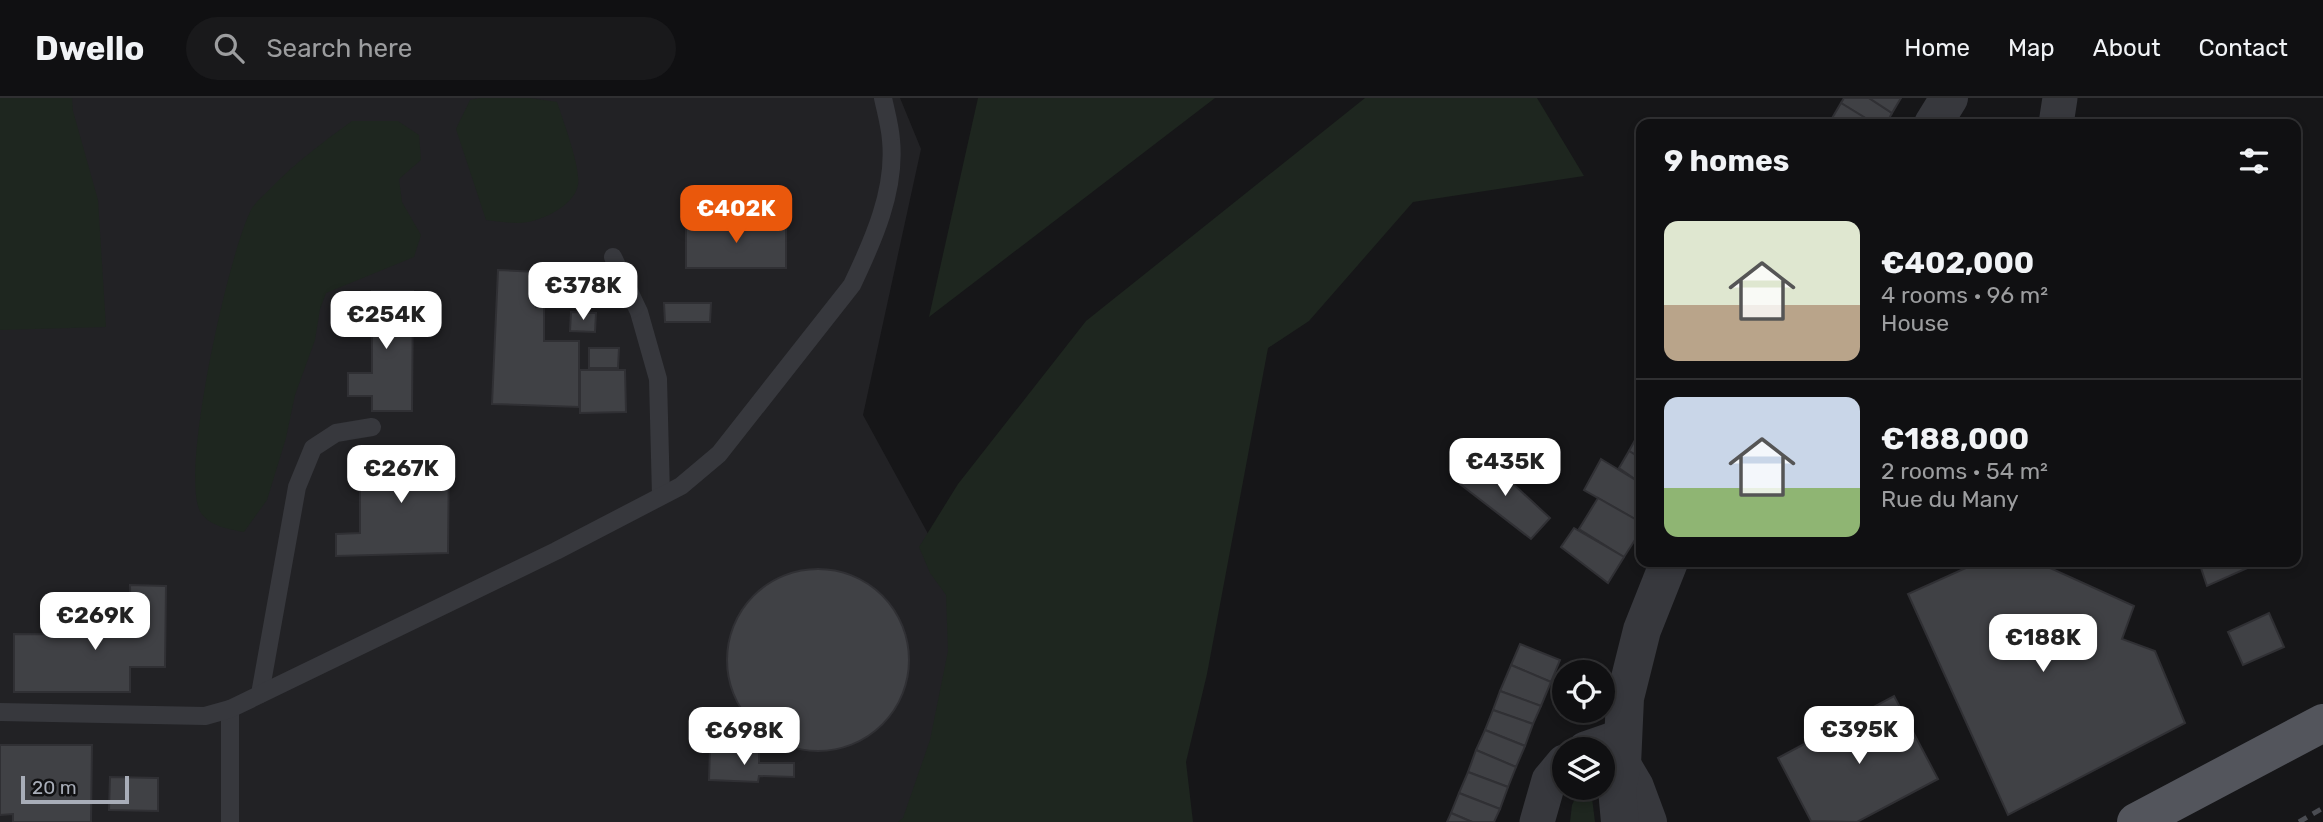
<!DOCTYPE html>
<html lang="en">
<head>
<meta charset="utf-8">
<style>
	body { margin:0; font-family:Rubik,sans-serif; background:#19191b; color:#f1f3f6; height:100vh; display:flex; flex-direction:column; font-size:26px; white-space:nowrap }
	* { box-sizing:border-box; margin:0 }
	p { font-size:23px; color:#9c9d9f }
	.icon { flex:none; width:38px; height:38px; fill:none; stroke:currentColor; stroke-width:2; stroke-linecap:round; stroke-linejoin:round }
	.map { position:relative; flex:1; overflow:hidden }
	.details { position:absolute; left:1636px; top:21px; width:665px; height:448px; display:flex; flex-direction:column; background:#101012; border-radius:14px; box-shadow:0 4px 10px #0003,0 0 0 2px #303032 }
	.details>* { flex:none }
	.buttons { position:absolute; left:1552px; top:562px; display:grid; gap:14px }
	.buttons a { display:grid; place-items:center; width:63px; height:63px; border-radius:50%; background:#101012; box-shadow:0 4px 10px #0003,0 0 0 2px #303032; font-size:35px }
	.scale { position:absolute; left:21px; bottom:18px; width:108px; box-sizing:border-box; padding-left:7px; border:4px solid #a8adb8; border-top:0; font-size:19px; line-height:24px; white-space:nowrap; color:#a8adb8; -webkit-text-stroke:5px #111113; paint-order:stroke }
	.price { position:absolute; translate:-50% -60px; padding:0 16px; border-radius:14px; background:#fff; color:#222; font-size:23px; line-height:46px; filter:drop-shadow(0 2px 4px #0008) }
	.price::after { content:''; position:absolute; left:50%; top:42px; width:21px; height:16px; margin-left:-10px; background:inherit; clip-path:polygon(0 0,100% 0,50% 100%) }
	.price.selected { background:#ea580c; color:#fff }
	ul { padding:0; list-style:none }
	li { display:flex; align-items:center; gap:21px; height:175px; padding:0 28px }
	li+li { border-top:2px solid #303032 }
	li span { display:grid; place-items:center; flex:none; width:196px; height:140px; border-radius:14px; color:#555 }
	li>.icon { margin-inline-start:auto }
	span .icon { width:84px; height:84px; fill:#fffc; stroke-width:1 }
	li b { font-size:30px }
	h2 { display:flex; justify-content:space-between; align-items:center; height:84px; padding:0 28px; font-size:30px }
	header { display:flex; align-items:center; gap:42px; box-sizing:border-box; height:98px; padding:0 35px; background:#101012; border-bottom:2px solid #303032 }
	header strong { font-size:33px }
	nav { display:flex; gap:38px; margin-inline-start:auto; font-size:24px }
	.search { width:490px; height:63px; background:#19191b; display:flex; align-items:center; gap:18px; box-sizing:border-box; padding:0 24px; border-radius:38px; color:#9c9d9f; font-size:26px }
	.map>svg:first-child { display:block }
	.built { fill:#222225 }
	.green { fill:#1e261f }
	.building { fill:#404145; stroke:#303034; stroke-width:2 }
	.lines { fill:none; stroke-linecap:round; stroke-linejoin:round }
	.service { stroke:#37383d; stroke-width:18 }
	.minor { stroke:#37383d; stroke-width:35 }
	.tertiary { stroke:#37383d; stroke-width:38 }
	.primary { stroke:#53555c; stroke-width:38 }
	.rail { stroke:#4a4c52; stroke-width:5; stroke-dasharray:9 7; stroke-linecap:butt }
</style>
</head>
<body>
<header>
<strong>Dwello</strong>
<div class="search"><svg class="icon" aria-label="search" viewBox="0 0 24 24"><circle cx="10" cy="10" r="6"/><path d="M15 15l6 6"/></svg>Search here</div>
<nav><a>Home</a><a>Map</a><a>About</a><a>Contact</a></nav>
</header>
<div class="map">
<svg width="2323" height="724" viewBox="0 0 2323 724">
	<rect width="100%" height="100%" fill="#161618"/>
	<polygon class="built" points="0,0 900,0 921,51 863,317 955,485 956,584 922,724 0,724"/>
	<g class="green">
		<polygon points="0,0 72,0 73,13 98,102 106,229 0,232"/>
		<path d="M480 0H530L557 4C563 22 581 70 578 87 574 109 538 125 518 125 507 125 496 123 486 122L456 31 470 2Z"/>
		<polygon points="978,0 1215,0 929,219"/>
		<polygon points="1365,0 1537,0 1584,78 1413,104 1309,223 1268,250 1207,576 1186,664 1193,724 898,724 903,720 930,642 948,553 946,497 930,475 919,449 958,386 1086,223"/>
		<path d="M352 23H398L419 37 421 62 399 81 402 104 421 137 414 159 326 195 320 211 315 242 295 297 286 340 267 402 244 434C229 431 211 429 201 415 178 380 230 149 252 110 257 103 264 97 270 91 295 65 323 44 352 23Z"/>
		<polygon points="1580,690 1591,692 1595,724 1570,724 1572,707"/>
	</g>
	<g class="building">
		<polygon points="1844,0 1869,0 1892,15 1886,26 1875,26 1841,5"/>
		<polygon points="1869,0 1901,0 1892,15"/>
		<polygon points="1841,5 1875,26 1836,26 1831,22"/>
		<polygon points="2121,20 2121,26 2075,26 2076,25"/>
		<polygon points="686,124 786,125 786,170 686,170"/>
		<polygon points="498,172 537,174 536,209 544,208 544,243 579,243 579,309 492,306"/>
		<polygon points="372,193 413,193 412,313 372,313 372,298 348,298 348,275 372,275 372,236 347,235 348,212 372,213"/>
		<polygon points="664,205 711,205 710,224 665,224"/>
		<polygon points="571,214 596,215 595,234 570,233"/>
		<polygon points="589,250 619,250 618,270 589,270"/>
		<polygon points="580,272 625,272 626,314 580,315"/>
		<polygon points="1639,335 1642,337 1642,361 1629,353"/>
		<polygon points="1629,353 1642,361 1642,386 1619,370"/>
		<polygon points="360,354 449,354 448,455 336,458 336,436 360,435"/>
		<polygon points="1483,358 1550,420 1531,441 1460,386"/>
		<polygon points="1601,361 1642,386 1642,425 1584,392"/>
		<polygon points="1598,400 1642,425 1642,431 1624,459 1579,431"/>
		<polygon points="1574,430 1624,459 1608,485 1561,449"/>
		<polygon points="1979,464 2037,464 2134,508 2122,541 2155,553 2185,625 2008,717 1908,496"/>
		<polygon points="2104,464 2122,464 2107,470"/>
		<polygon points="2199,464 2250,464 2252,468 2207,488"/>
		<circle cx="818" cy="562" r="91"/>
		<polygon points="130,487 166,488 165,569 130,569 130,594 14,594 14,536 131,537"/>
		<polygon points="2269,515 2284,549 2243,567 2228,534"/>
		<polygon points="1520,546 1560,562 1551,584 1511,567"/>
		<polygon points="1511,567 1551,584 1541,608 1500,593"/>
		<polygon points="1500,593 1541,608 1533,626 1493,612"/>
		<polygon points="1894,598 1938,681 1857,724 1811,723 1778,660"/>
		<polygon points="1493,612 1533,626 1525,648 1485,632"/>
		<polygon points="1485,632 1525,648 1516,669 1476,652"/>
		<polygon points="0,647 92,647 91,724 13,724 13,716 0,717"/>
		<polygon points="710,651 759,653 759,665 794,665 794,679 759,678 758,684 709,682"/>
		<polygon points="1476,652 1516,669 1508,689 1468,674"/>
		<polygon points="1468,674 1508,689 1500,711 1459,695"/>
		<polygon points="110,679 158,680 158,713 109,712"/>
		<polygon points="1459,695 1500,711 1494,724 1472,724 1451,715"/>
		<polygon points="1451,715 1472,724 1447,724"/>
	</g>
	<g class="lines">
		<g class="service">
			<polyline points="613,159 639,214 658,281 661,398"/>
			<polyline points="260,596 297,389 313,350 336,335 372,329"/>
			<polyline points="230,611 230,724"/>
			<path d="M0 614 205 618 230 611 556 453 681 388 719 356 852 187C873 143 896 92 891 42 890 28 886 14 883 0"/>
		</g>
		<g class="minor">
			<polyline points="2056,26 2060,0"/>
			<polyline points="1585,651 1611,642 1622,642"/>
			<polyline points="1537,724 1549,682 1564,664"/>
		</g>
		<g class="tertiary">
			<polyline points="1933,26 1949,0"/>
			<polyline points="1625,672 1635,689 1648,724"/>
			<polyline points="1620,724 1617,691 1622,667 1625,600 1642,532 1669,464"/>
		</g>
		<polyline class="primary" points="2136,724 2323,625"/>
		<polyline class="rail" points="2299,724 2323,710"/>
	</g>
</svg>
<div class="buttons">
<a><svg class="icon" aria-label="locate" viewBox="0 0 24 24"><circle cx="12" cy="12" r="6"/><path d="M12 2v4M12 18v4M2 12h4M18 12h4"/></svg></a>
<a><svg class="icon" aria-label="layers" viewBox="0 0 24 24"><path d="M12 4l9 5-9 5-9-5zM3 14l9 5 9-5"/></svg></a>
</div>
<div class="scale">20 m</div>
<b class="price selected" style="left:736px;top:147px">€402K</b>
<b class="price" style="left:583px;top:224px">€378K</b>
<b class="price" style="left:386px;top:253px">€254K</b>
<b class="price" style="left:1505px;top:400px">€435K</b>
<b class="price" style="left:401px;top:407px">€267K</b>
<b class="price" style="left:95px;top:554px">€269K</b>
<b class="price" style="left:2043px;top:576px">€188K</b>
<b class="price" style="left:1859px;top:668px">€395K</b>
<b class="price" style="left:744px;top:669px">€698K</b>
<section class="details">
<h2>9 homes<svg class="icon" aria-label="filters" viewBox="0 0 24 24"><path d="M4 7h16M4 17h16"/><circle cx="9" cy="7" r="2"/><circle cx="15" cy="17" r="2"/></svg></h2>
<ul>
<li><span style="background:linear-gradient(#dfe7d0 60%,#b9a48a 0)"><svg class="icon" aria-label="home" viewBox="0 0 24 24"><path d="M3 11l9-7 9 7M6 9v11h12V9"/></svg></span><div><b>€402,000</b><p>4 rooms · 96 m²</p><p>House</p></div></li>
<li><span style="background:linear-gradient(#c9d6e8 65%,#8fb573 0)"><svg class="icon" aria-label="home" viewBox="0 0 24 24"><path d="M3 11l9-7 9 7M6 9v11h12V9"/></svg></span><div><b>€188,000</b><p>2 rooms · 54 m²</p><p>Rue du Many</p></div></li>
</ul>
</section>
</div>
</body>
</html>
